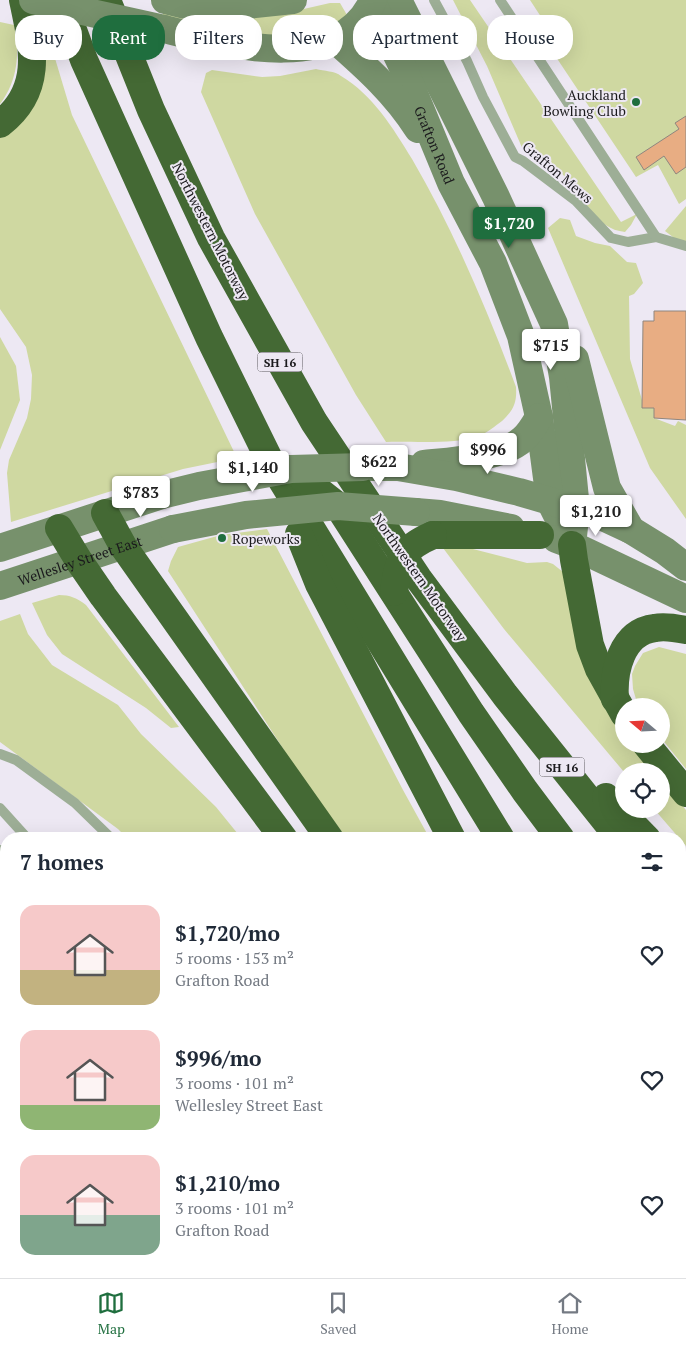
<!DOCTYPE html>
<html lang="en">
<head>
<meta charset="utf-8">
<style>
	body { margin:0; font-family:"PT Serif",serif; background:#f2f2f3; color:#1f2937; height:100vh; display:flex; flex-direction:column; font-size:19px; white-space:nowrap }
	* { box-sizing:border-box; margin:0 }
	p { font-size:16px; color:#747a83 }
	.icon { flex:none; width:28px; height:28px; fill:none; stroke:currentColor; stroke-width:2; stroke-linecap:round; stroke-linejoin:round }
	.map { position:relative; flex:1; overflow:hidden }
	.side { position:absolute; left:0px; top:832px; width:686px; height:446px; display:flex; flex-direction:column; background:#fff; border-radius:20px 20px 0 0; box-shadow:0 5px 20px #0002 }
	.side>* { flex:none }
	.hud { position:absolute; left:15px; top:15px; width:656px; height:45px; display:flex; gap:10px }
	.needle { width:32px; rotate:289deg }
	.controls { position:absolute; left:615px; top:698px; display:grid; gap:10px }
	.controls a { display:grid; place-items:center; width:55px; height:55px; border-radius:50%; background:#fff; box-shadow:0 5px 20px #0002; font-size:25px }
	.price { position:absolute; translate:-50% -42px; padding:0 11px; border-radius:5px; background:#fff; color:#222; font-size:16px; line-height:32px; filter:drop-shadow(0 1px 2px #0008) }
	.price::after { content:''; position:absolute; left:50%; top:30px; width:15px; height:11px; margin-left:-8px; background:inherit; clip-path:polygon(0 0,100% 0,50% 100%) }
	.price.current { background:#1f6e3e; color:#fff }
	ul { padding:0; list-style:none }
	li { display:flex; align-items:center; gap:15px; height:125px; padding:0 20px }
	li span { display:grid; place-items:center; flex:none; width:140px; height:100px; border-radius:15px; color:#555 }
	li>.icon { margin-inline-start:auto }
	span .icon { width:60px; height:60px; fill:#fffc; stroke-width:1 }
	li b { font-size:21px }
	h2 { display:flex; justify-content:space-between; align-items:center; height:60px; padding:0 20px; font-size:21px }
	.tag { padding:0 18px; border-radius:20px; background:#fff; box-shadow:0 5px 20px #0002; font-size:18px; line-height:45px }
	.tag.current { background:#1f6e3e; color:#fff }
	.menu { display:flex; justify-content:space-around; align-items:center; height:70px; border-top:1px solid #e0e1e3; background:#fff; font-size:14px; color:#747a83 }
	.menu a { display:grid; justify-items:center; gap:2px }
	.menu .current { color:#1f6e3e }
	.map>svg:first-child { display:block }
	.green { fill:#cfd8a1 }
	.building { fill:#e8ad83; stroke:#8f867f }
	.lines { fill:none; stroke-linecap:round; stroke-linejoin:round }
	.service { stroke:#9dae96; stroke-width:10 }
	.minor { stroke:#9dae96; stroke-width:21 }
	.secondary { stroke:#77916c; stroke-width:28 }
	.motorway { stroke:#446934; stroke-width:28 }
	.secondary-bridge { stroke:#77916c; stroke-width:28 }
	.motorway-bridge { stroke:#446934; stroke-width:28 }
	.poi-dot { fill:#1f6e3e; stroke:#ede8f3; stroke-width:2 }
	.labels { text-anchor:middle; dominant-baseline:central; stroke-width:4; stroke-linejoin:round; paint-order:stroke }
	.shield { fill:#ede8f3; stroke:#5a585d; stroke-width:1 }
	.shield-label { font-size:12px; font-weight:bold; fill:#1b1a1d }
	.poi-label { font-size:14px; fill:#1b1a1d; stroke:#ede8f3; text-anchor:end }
	.street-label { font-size:14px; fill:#1b1a1d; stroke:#ede8f3 }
</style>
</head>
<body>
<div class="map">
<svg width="686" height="1278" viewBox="0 0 686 1278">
	<rect width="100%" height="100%" fill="#ede8f3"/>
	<g class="green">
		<path d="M453 0H470L621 222 637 214 631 225 625 232C595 229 584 198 566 178 554 164 540 156 523 150L487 66Z"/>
		<polygon points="530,0 686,0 686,199 679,204 658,165 636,177 544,39 545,23"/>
		<path d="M330 3H340L347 15C341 23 335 25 325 28 272 47 216 28 163 16V12L282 14Z"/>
		<path d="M0 22 14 25C20 53 18 80 0 104Z"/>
		<polygon points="51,45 72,115 237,458 183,469 11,522 7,473 9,460 27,418 31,399 32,375 26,347 0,309 0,138 6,135 44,46"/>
		<path d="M316 69C324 71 335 71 341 76 373 95 393 128 412 159 454 231 487 309 516 387 517 402 514 410 502 421 495 426 487 433 479 436 454 445 413 441 386 442L356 395 255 214 201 92 206 73 212 70 262 77 280 76Z"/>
		<polygon points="686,206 686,247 665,231"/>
		<polygon points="560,218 570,220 576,236 595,243 610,246 627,262 636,263 643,283 634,294 629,296 630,359 642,400 642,408 654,408 654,418 675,426 678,421 686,425 686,519 650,468 548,228"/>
		<polygon points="0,337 16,366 20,400 0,450"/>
		<polygon points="267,529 403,790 430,839 347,839 285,755 284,750 168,571 171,561 178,547 221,535"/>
		<polygon points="443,548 469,548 527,563 547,562 553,564 563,572 610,712 624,731 624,744 633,744 655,771 624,772 504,629"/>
		<path d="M59 595C70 595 77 598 86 605L179 727 171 728 146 708 62 654 47 635 32 603Z"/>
		<polygon points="20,614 28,634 52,665 118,705 141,734 216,807 242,839 128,839 118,829 0,742 0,621"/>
		<polygon points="659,647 686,654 686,769 661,738 661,706 638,706 633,689 632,674 635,666 643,653"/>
		<polygon points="661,779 686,810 686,846 654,809 661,809"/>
		<polygon points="680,1011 686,1018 686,1076 680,1068"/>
		<polygon points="6,1127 4,1185 0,1196 0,1131"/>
		<polygon points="680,1156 686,1164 686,1231 680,1225"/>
		<polygon points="529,1273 583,1273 587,1278 532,1278"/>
	</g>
	<g class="building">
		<polygon points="686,116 686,167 676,174 664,156 644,170 636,157 679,129 675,123"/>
		<polygon points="654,311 686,311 686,420 654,418 654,408 642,408 643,321 654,321"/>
		<polygon points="6,898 6,919 0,923 0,902"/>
		<polygon points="6,952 6,973 0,977 0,956"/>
		<polygon points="6,1037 6,1081 4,1082 3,1079 0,1081 0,1041"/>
		<polygon points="0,1092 6,1103 6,1123 0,1127"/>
		<polygon points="74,1272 160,1272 162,1278 77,1278"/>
		<polygon points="314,1272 317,1278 271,1278 268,1273"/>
		<polygon points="375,1272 493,1272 496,1278 378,1278"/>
	</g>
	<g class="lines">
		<g class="service">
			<polyline points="434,0 467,61 483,97 515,157 523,161 576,201 611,238 628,242 656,237 686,246"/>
			<polyline points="500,0 656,237"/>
			<polyline points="0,754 16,760 75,803 112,839"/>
			<polyline points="0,808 28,839"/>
			<polyline points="0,850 6,865"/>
			<polyline points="508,1272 512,1278"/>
		</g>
		<polyline class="minor" points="341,1272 344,1278"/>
		<g class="secondary">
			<polyline points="165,0 189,6 229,7 293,0"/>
			<polyline points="398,0 496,197 554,324 563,377 576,509 572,545"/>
			<path id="s1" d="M372 2 406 74 451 183 493 263 521 336 539 417 550 501 572 545"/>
			<path d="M164 29C225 44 340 76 373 0"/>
			<path d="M334 39C366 67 395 93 418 129"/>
			<polyline points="575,359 607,488 631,530"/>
			<path d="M424 464C452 461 502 458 523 439 530 433 535 424 539 417"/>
			<polyline points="363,467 398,467 456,477 519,492 601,516 631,530 665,551 686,567"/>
			<polyline points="416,512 440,514 511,528"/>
			<polyline points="556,539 572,545 686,599"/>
			<polyline points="0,548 162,495"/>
			<path id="s2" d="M0 586 173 529"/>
		</g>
		<g class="motorway">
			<polyline points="62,0 84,60 209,337 270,461 501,839"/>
			<polyline points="107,0 151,110 211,238 314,422 418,578 505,695 620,839"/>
			<path d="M0 124C44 90 33 47 23 0"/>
			<polyline points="291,469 338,506 471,713 525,791 561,839"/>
			<polyline points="105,513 123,546 330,839"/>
			<polyline points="59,528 79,561 103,596 284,839"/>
			<polyline points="299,534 319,584 452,839"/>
			<polyline points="433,535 540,535"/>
			<polyline points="572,545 574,560 590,645 599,669 624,714"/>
			<path d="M615 699C613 672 621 632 655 628 664 626 676 628 686 630"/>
			<polyline points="646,744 686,793"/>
			<polyline points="606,797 647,839"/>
			<polyline points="680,873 686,879"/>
			<polyline points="680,915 686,922"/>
			<polyline points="680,985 686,993"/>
			<polyline points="680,1113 686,1121"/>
			<polyline points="680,1249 686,1255"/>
			<polyline points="620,1272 624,1278"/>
		</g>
		<g class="secondary-bridge">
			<polyline points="33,0 164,29"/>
			<polyline points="162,495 199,486 291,469 363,467"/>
			<polyline points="173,529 246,515 338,506 416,512"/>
		</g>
		<path class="motorway-bridge" d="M394 592C398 560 402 548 433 535"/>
	</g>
	<g class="poi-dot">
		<circle cx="636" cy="102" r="5"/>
		<circle cx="222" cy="538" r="5"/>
	</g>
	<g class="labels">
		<g class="shield">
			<rect x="257.5" y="352.5" width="45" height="19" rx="4"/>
			<rect x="539.5" y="757.5" width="45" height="19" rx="4"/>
		</g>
		<g class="shield-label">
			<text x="280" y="362">SH 16</text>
			<text x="562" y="767">SH 16</text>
		</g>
		<g class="poi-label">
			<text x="626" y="94">Auckland<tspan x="626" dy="16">Bowling Club</tspan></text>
			<text x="232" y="538" text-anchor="start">Ropeworks</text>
		</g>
		<g class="street-label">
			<text stroke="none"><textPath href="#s1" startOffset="156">Grafton Road</textPath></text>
			<text transform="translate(558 172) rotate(40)">Grafton Mews</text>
			<text transform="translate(211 231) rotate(63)">Northwestern Motorway</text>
			<text stroke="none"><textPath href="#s2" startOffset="84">Wellesley Street East</textPath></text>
			<text transform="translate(420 577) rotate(55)">Northwestern Motorway</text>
		</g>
	</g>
</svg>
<div class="controls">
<a><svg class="needle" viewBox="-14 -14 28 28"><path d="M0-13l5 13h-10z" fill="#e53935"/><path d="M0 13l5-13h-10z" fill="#747a83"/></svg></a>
<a><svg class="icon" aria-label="locate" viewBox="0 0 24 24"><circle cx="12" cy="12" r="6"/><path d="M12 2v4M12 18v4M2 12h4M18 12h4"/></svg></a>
</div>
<b class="price current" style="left:509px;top:249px">$1,720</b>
<b class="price" style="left:551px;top:371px">$715</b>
<b class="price" style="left:488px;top:475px">$996</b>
<b class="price" style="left:379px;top:487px">$622</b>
<b class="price" style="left:253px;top:493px">$1,140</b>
<b class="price" style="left:141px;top:518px">$783</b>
<b class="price" style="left:596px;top:537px">$1,210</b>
<div class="hud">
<a class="tag">Buy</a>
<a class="tag current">Rent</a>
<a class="tag">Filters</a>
<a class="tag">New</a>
<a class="tag">Apartment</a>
<a class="tag">House</a>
</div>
<section class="side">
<h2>7 homes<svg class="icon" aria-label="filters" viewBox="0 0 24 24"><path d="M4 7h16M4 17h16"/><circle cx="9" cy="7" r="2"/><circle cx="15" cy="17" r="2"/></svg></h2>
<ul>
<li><span style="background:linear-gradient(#f6c9c9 65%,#c2b280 0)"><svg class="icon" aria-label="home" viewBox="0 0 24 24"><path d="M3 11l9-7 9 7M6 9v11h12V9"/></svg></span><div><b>$1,720/mo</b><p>5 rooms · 153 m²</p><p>Grafton Road</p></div><svg class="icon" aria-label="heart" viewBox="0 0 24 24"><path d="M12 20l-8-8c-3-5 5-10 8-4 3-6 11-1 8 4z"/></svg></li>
<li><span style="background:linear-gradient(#f6c9c9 75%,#8fb573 0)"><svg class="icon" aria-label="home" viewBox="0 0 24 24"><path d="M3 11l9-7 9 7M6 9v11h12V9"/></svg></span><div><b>$996/mo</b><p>3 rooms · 101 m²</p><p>Wellesley Street East</p></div><svg class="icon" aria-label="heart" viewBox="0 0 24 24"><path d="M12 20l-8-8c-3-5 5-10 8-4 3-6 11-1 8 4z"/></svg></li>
<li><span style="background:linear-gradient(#f6c9c9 60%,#7fa58c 0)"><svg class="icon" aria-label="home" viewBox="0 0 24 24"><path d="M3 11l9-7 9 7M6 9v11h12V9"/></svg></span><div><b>$1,210/mo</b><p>3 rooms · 101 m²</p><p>Grafton Road</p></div><svg class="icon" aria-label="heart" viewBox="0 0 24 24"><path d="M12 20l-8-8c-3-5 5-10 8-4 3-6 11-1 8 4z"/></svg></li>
</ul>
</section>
</div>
<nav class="menu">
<a class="current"><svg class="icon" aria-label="map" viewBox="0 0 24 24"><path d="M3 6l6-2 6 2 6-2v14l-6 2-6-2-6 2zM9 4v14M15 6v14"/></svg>Map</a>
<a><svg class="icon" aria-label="saved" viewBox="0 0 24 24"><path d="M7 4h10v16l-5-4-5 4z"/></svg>Saved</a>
<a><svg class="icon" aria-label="home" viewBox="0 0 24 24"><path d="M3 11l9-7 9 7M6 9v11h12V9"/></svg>Home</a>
</nav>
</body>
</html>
